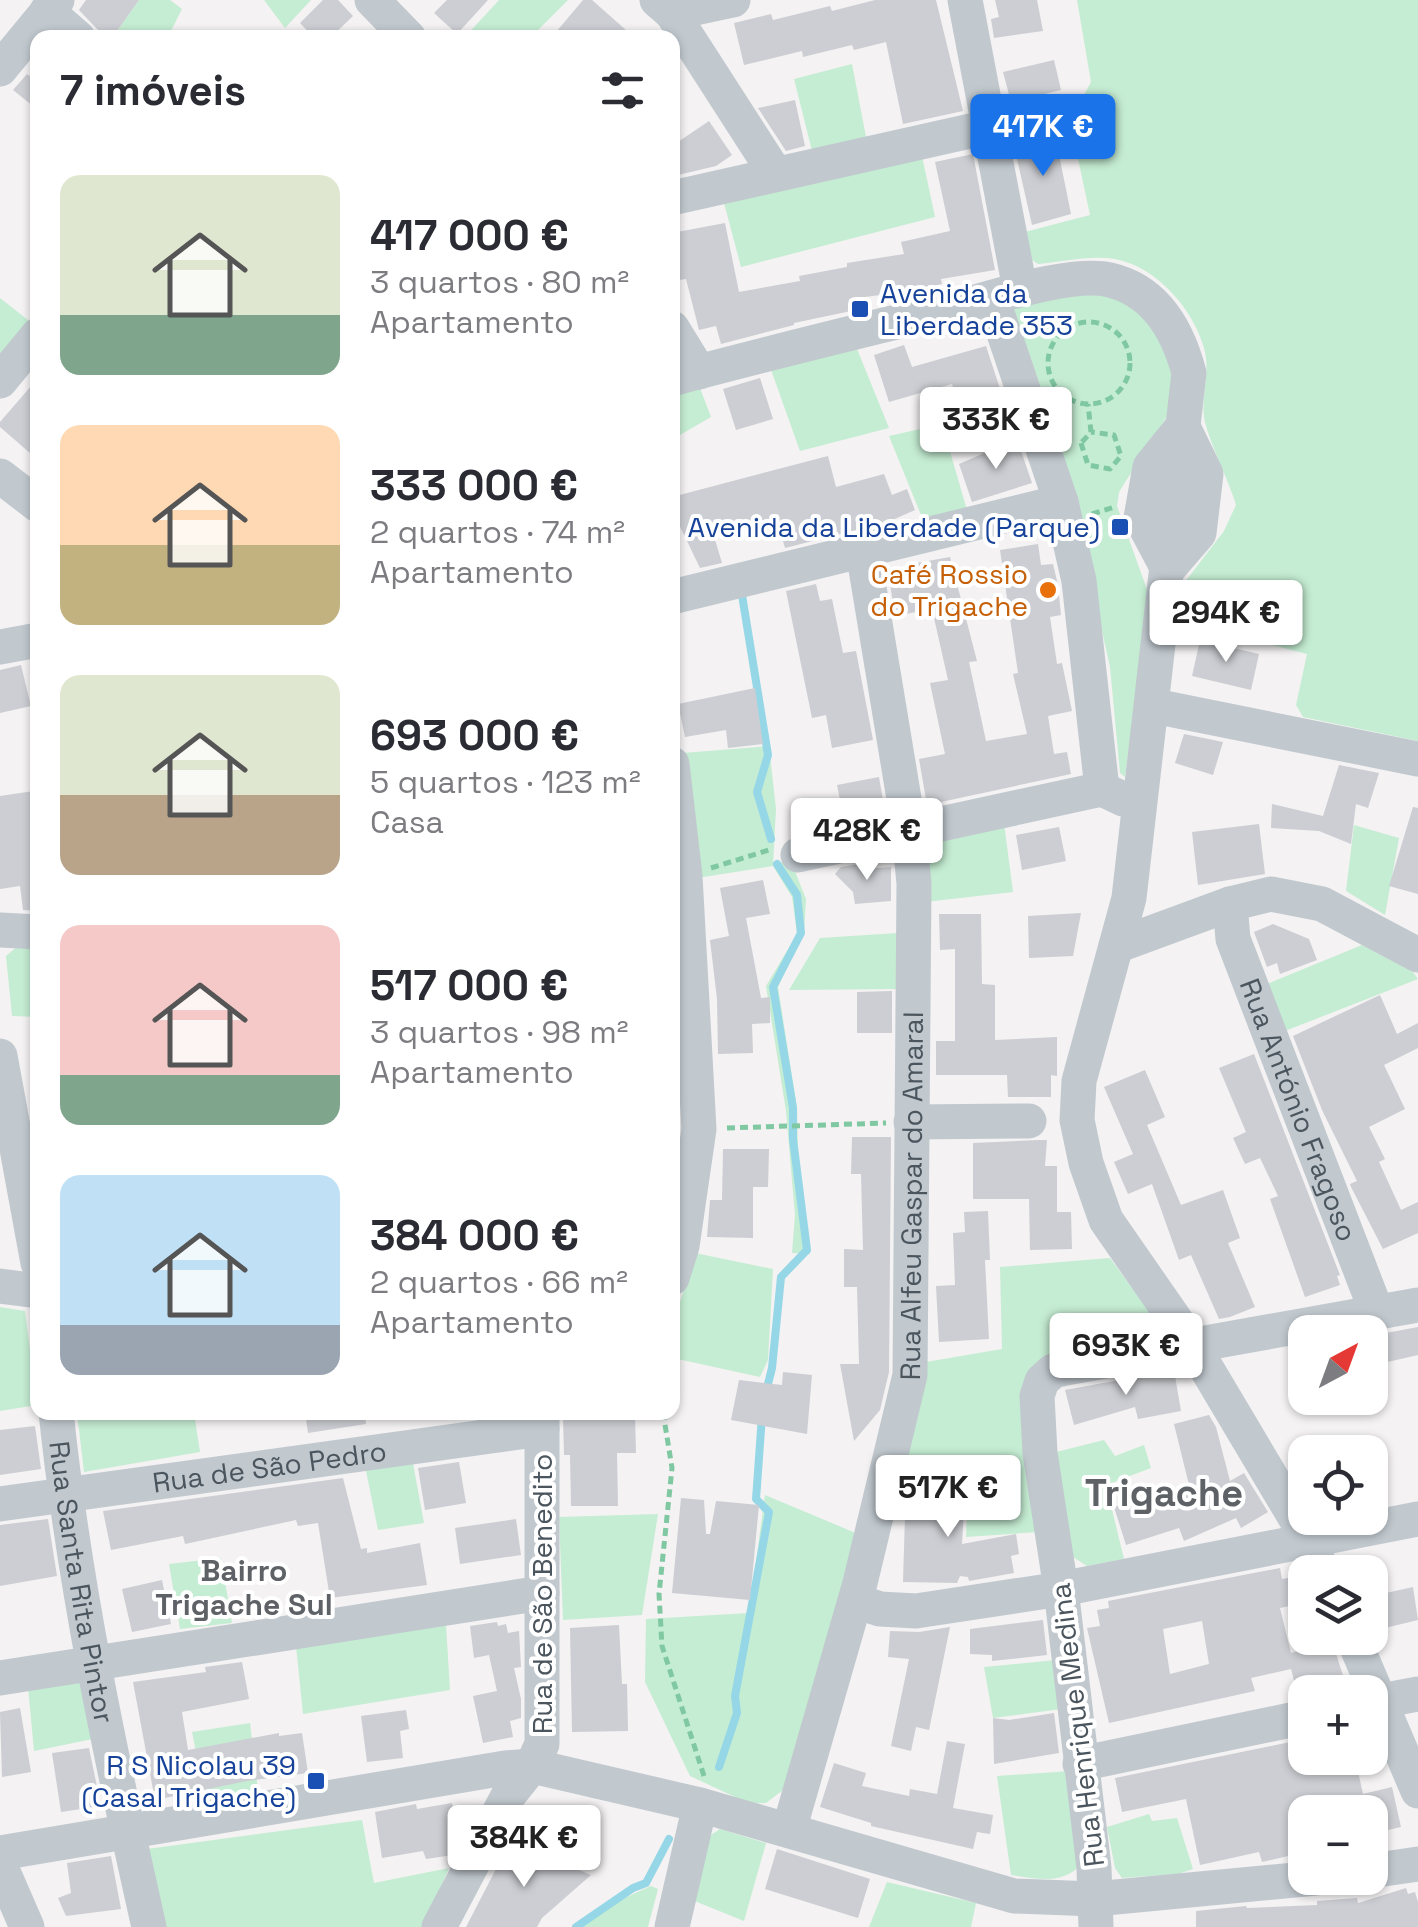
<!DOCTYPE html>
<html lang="pt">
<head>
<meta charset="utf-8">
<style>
	body { margin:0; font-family:"Space Grotesk",sans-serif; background:#f2f2f3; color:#2b2b33; height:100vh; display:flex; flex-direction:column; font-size:38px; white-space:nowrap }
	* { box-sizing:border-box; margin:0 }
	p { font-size:32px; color:#7c7c81 }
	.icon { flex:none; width:55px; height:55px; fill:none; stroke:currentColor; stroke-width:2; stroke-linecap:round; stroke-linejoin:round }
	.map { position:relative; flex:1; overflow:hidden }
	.side { position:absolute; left:30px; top:30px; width:650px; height:1390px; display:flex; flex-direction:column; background:#fff; border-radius:20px; box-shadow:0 2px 8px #0004 }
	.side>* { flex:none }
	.needle { width:65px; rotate:41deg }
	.controls { position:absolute; left:1288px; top:1315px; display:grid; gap:20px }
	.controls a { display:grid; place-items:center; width:100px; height:100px; border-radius:20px; background:#fff; box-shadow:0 2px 8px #0004; font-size:50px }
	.price { position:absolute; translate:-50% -85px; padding:0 22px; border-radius:10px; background:#fff; color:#222; font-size:32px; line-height:65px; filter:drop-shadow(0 2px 5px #0008) }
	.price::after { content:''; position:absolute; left:50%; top:60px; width:30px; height:22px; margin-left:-15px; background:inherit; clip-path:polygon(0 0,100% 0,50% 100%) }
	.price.selected { background:#1a73e8; color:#fff }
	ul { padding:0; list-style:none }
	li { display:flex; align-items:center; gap:30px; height:250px; padding:0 30px }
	li span { display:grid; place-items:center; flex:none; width:280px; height:200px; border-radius:20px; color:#555 }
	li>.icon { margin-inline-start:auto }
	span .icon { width:120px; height:120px; fill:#fffc; stroke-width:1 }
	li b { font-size:42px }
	h2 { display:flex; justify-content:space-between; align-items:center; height:120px; padding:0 30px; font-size:42px }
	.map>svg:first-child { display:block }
	.green { fill:#c5edd3 }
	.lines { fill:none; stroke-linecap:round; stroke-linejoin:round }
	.stream { stroke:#95d7e6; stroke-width:8 }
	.building { fill:#ccced3; fill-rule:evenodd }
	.path { stroke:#7fc8a2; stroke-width:5; stroke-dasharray:8 5; stroke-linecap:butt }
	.minor { stroke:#c1c9cf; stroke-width:35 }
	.transit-dot { fill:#1a4fb4; stroke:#fff; stroke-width:4 }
	.food-dot { fill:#e8710a; stroke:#fff; stroke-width:4 }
	.labels { text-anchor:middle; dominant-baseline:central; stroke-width:8; stroke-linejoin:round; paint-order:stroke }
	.transit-label { font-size:28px; fill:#164399; stroke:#fff; text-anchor:end }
	.food-label { font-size:28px; fill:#c56008; stroke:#fff; text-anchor:end }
	.street-label { font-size:28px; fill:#4b555e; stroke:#fff }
	.neighbourhood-label { font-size:30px; font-weight:bold; fill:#5e6266; stroke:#fff }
	.district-label { font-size:38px; font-weight:bold; fill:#5e6266; stroke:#fff }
</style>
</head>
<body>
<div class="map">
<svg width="1418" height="1927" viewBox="0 0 1418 1927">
	<rect width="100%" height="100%" fill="#f4f2f2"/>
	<g class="green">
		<polygon points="139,0 170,0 182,9 168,37 112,38"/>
		<polygon points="264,0 311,0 285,28"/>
		<polygon points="499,0 568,0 535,33 538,37 465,37"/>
		<path d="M1077 0H1418V741L1303 717 1296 705 1307 654 1178 621 1181 587 1224 531 1236 505C1229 480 1207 438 1204 417 1201 394 1211 372 1204 348 1193 309 1157 267 1115 259 1090 255 1063 262 1038 264L1026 256 1021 233 1090 215 1070 121 1091 82Z"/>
		<polygon points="852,64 866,137 812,151 794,79"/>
		<polygon points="922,156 935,217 741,267 724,203"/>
		<polygon points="1089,291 1133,304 1173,358 1171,410 1119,492 1117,506 1149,595 1125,777 1120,773 1110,667 1081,536 1008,309"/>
		<polygon points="0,298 33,324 0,361"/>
		<polygon points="855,344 889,428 800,451 770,367"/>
		<polygon points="700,388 711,417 673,439 673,396"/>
		<polygon points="942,424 967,510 923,520 889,436"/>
		<polygon points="769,746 776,809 773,865 790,859 806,899 804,933 778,987 797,1108 798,1154 810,1254 792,1253 795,1215 786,1111 766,986 797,934 792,897 773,866 697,878 683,753"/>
		<polygon points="1004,823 1013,892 925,902 923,837"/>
		<polygon points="1354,825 1399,838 1385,915 1346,891"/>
		<polygon points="898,933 899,989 789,990 820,938"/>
		<polygon points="19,945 37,947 37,1017 12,1016 6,956"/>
		<polygon points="1362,945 1413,972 1418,979 1285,1031 1267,984"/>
		<polygon points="695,1253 773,1269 768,1360 760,1377 673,1358 673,1325"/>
		<polygon points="1110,1258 1151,1314 1146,1329 1136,1336 1046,1356 1038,1532 966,1537 968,1489 899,1472 926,1362 1002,1349 1000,1267"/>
		<polygon points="0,1307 25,1311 37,1405 0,1411"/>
		<polygon points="77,1413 194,1413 200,1452 84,1472"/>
		<polygon points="1104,1440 1115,1456 1144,1445 1151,1468 1106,1485 1124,1559 1087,1566 1070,1555 1056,1452"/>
		<polygon points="412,1458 424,1523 378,1530 365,1466"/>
		<polygon points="765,1495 858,1534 787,1787 766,1803 748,1803 690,1776 645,1682 646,1619 749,1613"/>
		<polygon points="658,1514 642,1615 563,1620 559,1517"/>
		<polygon points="221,1558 232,1623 180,1629 169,1564"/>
		<polygon points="446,1625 450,1690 303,1714 296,1646"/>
		<polygon points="1056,1660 1061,1709 993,1718 984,1667"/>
		<polygon points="86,1677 93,1739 34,1751 28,1687"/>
		<polygon points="250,1723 258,1791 206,1802 192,1732"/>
		<path d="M1071 1771 1081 1865C1061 1885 1037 1879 1011 1875L997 1776Z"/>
		<polygon points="1149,1814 1152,1821 1177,1818 1193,1869 1178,1874 1122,1878 1115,1868 1107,1827"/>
		<polygon points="362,1820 374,1883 449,1868 423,1927 157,1927 140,1850"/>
		<polygon points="720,1829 766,1843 744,1921 692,1900 708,1837"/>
		<polygon points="887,1882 976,1903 971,1927 869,1927"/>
		<polygon points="651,1886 658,1889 648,1927 580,1927 620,1900"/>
	</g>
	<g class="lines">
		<g class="stream">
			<polyline points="742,595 768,755 757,792 771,839"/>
			<polyline points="766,1392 772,1368 781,1277 807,1250 793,1139 793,1108 773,987 801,933 797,895 777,864"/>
			<polyline points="719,1767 737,1713 735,1696 769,1512 756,1499 762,1416"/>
			<polyline points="576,1927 633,1888 646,1883 669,1839"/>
		</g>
	</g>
	<g class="building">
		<polygon points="86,0 139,0 112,38 97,29 79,10"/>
		<polygon points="323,0 338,0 353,16 330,38 314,38 300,23"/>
		<polygon points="447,0 488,0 457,34 434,13"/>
		<polygon points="583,0 592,0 635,38 551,38"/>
		<polygon points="875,0 936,0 963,111 903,124 886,42 854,50 852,45 803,57 802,51 744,65 734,23 771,14 773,20 830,6 832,11"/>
		<polygon points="995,0 1037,0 1043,31 994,38 991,19 999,17"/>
		<polygon points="1054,60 1061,90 1011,102 1003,72"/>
		<polygon points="27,74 38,82 38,110 13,90"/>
		<polygon points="795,100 805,146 786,151 758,108"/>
		<polygon points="709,121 732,155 716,166 674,176 672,146"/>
		<polygon points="1055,135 1071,214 1032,225 1017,159 1020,158 1017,142"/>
		<polygon points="973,154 995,270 941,279 942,284 912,291 849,299 851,311 794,323 794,325 721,344 716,326 699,330 686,279 672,281 672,233 725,223 739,292 800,281 799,276 847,267 847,263 904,254 901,242 950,231 935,162"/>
		<polygon points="904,345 912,367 986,346 1002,395 978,403 976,397 957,402 952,384 889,402 874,355"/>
		<polygon points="38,378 38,460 0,427 0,422"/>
		<polygon points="760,378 773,419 736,430 723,389"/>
		<polygon points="1017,439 1032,483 972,502 959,464"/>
		<polygon points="828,456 836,487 884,474 892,495 907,489 915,510 888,522 785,548 776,517 713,533 722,563 700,568 672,510 672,497"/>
		<polygon points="1038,544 1041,565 1053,564 1058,585 1061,615 1050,617 1057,664 1062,663 1072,711 1048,716 1054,754 1067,752 1071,774 927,805 919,759 945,754 930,683 948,680 932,609 895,616 890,584 906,565 950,557 977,661 969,662 986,741 1027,734 1013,674 1018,673 1000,550"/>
		<polygon points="816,584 820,601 832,599 843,653 856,651 873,740 832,748 826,715 812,718 786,591"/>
		<polygon points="1200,640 1259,654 1251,690 1192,676"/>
		<polygon points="21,665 31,706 0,713 0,670"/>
		<polygon points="755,688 763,744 728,748 726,730 685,737 678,704"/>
		<polygon points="1184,734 1223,742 1213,775 1175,763"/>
		<polygon points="1339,765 1379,773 1368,808 1356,804 1351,844 1319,831 1271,828 1272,804 1323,816"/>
		<polygon points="879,777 885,812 844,819 837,785"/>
		<polygon points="34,791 38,816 38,833 32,833 38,868 38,911 23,910 20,886 0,889 0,796"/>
		<polygon points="1413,807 1418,808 1418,894 1389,886"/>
		<polygon points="1259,824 1265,874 1198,885 1192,832"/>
		<polygon points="1059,827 1066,861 1022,870 1016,835"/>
		<polygon points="859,864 864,869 891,867 891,901 855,904 853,892 835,874 841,867"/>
		<polygon points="763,880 770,914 746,918 761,998 770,997 770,1023 752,1024 753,1053 718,1054 717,999 710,940 729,936 720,888"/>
		<polygon points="1081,913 1073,956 1029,958 1028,916"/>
		<polygon points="939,914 981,914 982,984 995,985 995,1040 1057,1037 1057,1076 1051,1075 1051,1097 1008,1097 1007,1075 936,1075 936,1041 955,1041 955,949 940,950"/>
		<polygon points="1273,924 1309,939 1317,960 1280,974 1277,963 1267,967 1254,932"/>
		<polygon points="892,991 892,1033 857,1033 857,992"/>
		<polygon points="1380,995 1397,1034 1418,1023 1418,1048 1384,1065 1405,1109 1369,1127 1385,1159 1379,1162 1401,1210 1418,1202 1418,1233 1383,1249 1351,1187 1350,1184 1357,1181 1322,1110 1293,1036"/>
		<polygon points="1254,1054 1340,1275 1337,1276 1340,1285 1305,1297 1270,1199 1278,1196 1260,1158 1245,1164 1233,1138 1246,1132 1219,1068"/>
		<polygon points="1145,1070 1165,1117 1147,1125 1181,1205 1223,1190 1240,1238 1228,1243 1255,1307 1230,1317 1219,1319 1191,1255 1179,1260 1152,1184 1128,1194 1114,1162 1133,1154 1104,1087"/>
		<polygon points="852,1137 891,1137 889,1372 880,1410 854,1441 840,1364 859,1364 857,1287 844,1287 844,1249 863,1250 861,1174 851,1174"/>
		<polygon points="1039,1140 1047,1140 1045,1166 1057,1166 1057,1212 1071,1212 1072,1249 1030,1250 1029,1199 973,1199 973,1143"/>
		<polygon points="723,1149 769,1149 768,1187 753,1187 753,1238 707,1237 710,1200 722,1200"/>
		<polygon points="988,1211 990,1260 985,1260 989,1339 939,1342 936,1286 955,1285 953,1233 965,1232 964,1212"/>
		<polygon points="1418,1327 1418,1355 1370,1366 1370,1336"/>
		<polygon points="1174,1370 1181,1411 1138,1419 1135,1407 1074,1425 1065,1390"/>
		<polygon points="783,1372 812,1375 807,1434 731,1420 739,1380 782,1385"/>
		<polygon points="305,1412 365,1412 366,1424 308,1433"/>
		<polygon points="1209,1415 1216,1427 1230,1481 1244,1473 1268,1512 1241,1528 1236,1518 1184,1541 1179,1528 1126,1545 1114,1507 1148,1496 1150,1504 1190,1489 1174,1424"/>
		<polygon points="635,1416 636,1453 617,1453 618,1506 571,1506 570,1455 564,1455 563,1418"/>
		<polygon points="35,1426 41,1469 0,1475 0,1430"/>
		<polygon points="459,1462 466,1503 425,1510 418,1468"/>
		<polygon points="343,1478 361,1549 367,1548 367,1553 420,1543 427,1585 330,1598 318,1523 298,1526 296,1520 185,1544 183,1536 111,1550 103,1511"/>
		<polygon points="911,1478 965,1492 962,1544 1016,1534 1019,1554 1011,1556 1014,1573 969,1581 968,1577 960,1576 957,1583 903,1582 905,1516 901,1514"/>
		<polygon points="681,1498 704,1500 706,1534 710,1534 716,1501 759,1505 750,1600 672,1593"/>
		<polygon points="48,1519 57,1576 0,1586 0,1525"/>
		<polygon points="516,1519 521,1555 460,1564 455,1528"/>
		<path d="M1280 1568 1282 1579 1294 1577 1299 1604 1280 1608 1291 1653 1332 1641 1346 1685 1322 1692 1319 1681 1296 1688 1291 1669 1251 1678 1255 1691 1109 1723 1087 1628 1100 1626 1097 1610 1109 1608 1108 1601ZM1202 1621 1209 1664 1170 1674 1163 1629Z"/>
		<polygon points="162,1580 171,1624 132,1632 122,1589"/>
		<polygon points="1413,1587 1418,1620 1385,1628 1377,1595"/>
		<polygon points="1043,1620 1047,1655 992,1661 992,1655 970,1654 970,1629"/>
		<polygon points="497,1622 498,1626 506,1624 508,1633 519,1631 521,1667 514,1668 521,1699 521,1718 510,1721 513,1737 483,1743 473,1696 497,1691 489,1655 474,1658 470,1626"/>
		<polygon points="619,1625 622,1684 627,1684 628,1731 572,1732 570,1628"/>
		<polygon points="950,1627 929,1730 916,1727 911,1751 891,1746 909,1659 888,1657 890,1631 919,1632"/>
		<polygon points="242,1662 249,1699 182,1712 188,1750 279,1733 279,1736 302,1733 308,1773 247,1781 155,1800 133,1682 206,1672 205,1667"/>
		<polygon points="20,1708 31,1772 2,1777 0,1712"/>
		<polygon points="406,1710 409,1729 400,1731 403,1758 367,1762 361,1716"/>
		<polygon points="1054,1713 1059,1753 994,1764 993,1718 1009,1720"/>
		<polygon points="947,1741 965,1744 953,1808 993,1815 990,1834 977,1832 973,1849 871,1826 871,1823 820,1807 834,1763 866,1773 862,1786 909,1796 910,1789 937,1794"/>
		<polygon points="1295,1741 1298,1758 1355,1758 1363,1794 1392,1787 1401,1827 1370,1834 1370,1812 1297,1812 1305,1852 1262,1862 1259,1852 1200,1865 1186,1799 1122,1812 1115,1778"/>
		<polygon points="89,1748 101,1806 61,1812 52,1753"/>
		<polygon points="452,1803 457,1838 452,1839 453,1855 426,1859 423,1851 382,1858 375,1812 416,1804 417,1809"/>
		<polygon points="510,1842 591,1875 542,1918 537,1927 466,1927"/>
		<polygon points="777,1849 870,1879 858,1918 765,1889"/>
		<polygon points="111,1856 121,1909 66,1916 58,1898 71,1893 67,1863"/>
		<polygon points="1406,1888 1408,1894 1415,1892 1418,1902 1418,1927 1196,1927 1196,1911 1246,1906 1247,1908 1317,1905 1317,1901 1357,1898 1358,1903"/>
	</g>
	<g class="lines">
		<g class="path">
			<circle cx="1089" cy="363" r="41"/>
			<polyline points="1082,442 1091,432 1088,404"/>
			<polyline points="1081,443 1088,465 1110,469 1121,456 1114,435 1091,432"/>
			<polyline points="1092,514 1115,507"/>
			<polyline points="711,868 772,849"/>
			<polyline points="727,1128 886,1123"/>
			<polyline points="663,1412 672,1468 659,1594 662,1646 704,1776"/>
		</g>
		<g class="minor">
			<polyline points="372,0 409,38"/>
			<polyline points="657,0 672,13 775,173"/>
			<polyline points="965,0 1020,289"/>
			<polyline points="47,11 78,38"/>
			<polyline points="672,13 733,0"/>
			<polyline points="0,69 57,0"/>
			<polyline points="672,198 988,127"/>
			<polyline points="992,298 1061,502 1079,581 1102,789"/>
			<polyline points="672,328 699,372"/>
			<path d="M672 379C768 353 865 330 961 306 998 296 1074 271 1110 280 1156 291 1178 331 1189 373L1129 898 1079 1081 1077 1120 1086 1163 1106 1220 1192 1344 1308 1539 1323 1572"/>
			<polyline points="0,381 38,335"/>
			<polyline points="0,476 38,505"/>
			<polyline points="1168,569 1141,518 1150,467 1183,426"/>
			<polyline points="1168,569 1199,533 1206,474 1183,427"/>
			<polyline points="672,597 1061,502"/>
			<polyline points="0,647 38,640"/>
			<polyline points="1154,706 1418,759"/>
			<polyline points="672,764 685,876 699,1129 682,1246 672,1278"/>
			<polyline points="798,855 1102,789 1123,799"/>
			<path id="s1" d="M1230 904 1233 939 1377 1313"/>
			<polyline points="0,930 38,932"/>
			<polyline points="1116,946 1230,904 1271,894 1322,904 1418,955"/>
			<polyline points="0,1056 38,1263"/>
			<polyline points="911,1122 1029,1121"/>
			<polyline points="0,1286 38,1291"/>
			<path id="s2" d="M56 1412C74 1585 111 1758 149 1927"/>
			<path id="s3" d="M0 1504 542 1429"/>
			<polyline points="855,1601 880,1609 916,1611 1061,1589 1418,1519"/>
			<polyline points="1353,1638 1418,1791"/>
			<polyline points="0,1678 542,1593"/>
			<polyline points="1370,1703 1418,1694"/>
			<polyline points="1080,1764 1305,1717"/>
			<path id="s4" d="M789 1830 860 1583 910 1375 914 884 909 829 863 551"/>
			<polyline points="0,1853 505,1768 532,1766 700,1805 1014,1896 1095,1899 1316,1878"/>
			<polyline points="0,1865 27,1927"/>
			<polyline points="1370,1871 1418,1864"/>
			<polyline points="439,1927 508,1796 532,1766 542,1744 542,1412"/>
			<polyline points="672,1927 700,1805"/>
			<polyline points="1096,1927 1094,1868 1061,1589 1040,1453 1037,1396 1042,1381 1053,1371 1066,1368 1418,1305"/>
		</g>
	</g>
	<g class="transit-dot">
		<rect x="850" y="299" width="20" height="20" rx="5"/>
		<rect x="1110" y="517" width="20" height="20" rx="5"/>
		<rect x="306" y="1771" width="20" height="20" rx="5"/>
	</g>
	<circle class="food-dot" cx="1048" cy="590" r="10"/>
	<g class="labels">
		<g class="transit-label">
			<text x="880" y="293" text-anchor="start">Avenida da<tspan x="880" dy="32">Liberdade 353</tspan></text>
			<text x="1100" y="527">Avenida da Liberdade (Parque)</text>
			<text x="296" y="1765">R S Nicolau 39<tspan x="296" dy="32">(Casal Trigache)</tspan></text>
		</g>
		<g class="food-label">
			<text x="1028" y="574">Café Rossio<tspan x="1028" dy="32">do Trigache</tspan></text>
		</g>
		<g class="street-label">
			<text stroke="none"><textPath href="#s1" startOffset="218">Rua António Fragoso</textPath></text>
			<text stroke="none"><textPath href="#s4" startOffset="650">Rua Alfeu Gaspar do Amaral</textPath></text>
			<text stroke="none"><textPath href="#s3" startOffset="272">Rua de São Pedro</textPath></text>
			<text stroke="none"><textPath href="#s2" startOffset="172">Rua Santa Rita Pintor</textPath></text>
			<text transform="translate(542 1594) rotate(-90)">Rua de São Benedito</text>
			<text transform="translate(1077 1725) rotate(-97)">Rua Henrique Medina</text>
		</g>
		<g class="neighbourhood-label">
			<text x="244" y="1570">Bairro<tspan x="244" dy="34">Trigache Sul</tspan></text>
		</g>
		<g class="district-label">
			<text x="1164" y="1493">Trigache</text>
		</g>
	</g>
</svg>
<div class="controls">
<a><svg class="needle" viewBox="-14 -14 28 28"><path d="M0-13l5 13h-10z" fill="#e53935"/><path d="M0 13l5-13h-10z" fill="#7c7c81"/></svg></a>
<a><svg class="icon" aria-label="locate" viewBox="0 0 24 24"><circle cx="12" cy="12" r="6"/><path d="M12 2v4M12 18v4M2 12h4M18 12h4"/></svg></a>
<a><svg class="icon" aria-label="layers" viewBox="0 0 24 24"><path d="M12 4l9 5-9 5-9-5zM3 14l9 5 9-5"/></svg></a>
<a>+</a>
<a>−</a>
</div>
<b class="price selected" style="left:1043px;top:179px">417K €</b>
<b class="price" style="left:996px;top:472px">333K €</b>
<b class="price" style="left:1226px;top:665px">294K €</b>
<b class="price" style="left:867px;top:883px">428K €</b>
<b class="price" style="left:1126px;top:1398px">693K €</b>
<b class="price" style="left:948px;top:1540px">517K €</b>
<b class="price" style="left:524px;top:1890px">384K €</b>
<section class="side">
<h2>7 imóveis<svg class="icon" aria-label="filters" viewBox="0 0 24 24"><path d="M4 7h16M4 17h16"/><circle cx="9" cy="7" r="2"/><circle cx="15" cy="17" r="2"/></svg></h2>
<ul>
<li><span style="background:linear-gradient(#dfe7d0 70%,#7fa58c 0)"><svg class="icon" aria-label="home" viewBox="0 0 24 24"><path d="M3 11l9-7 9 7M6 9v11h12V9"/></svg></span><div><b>417 000 €</b><p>3 quartos · 80 m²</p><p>Apartamento</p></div></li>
<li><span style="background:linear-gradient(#ffd9b3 60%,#c2b280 0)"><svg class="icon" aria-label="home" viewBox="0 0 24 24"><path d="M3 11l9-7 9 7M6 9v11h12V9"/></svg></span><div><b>333 000 €</b><p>2 quartos · 74 m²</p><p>Apartamento</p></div></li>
<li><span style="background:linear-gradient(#dfe7d0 60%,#b9a48a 0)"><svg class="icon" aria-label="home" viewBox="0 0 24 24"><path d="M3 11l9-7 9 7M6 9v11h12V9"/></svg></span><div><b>693 000 €</b><p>5 quartos · 123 m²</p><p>Casa</p></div></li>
<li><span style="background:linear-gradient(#f6c9c9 75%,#7fa58c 0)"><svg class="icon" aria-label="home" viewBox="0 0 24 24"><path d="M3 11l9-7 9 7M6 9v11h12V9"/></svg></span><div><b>517 000 €</b><p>3 quartos · 98 m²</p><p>Apartamento</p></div></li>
<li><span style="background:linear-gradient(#bfe0f5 75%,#9aa5b1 0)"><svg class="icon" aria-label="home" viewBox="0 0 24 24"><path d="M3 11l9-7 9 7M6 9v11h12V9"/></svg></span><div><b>384 000 €</b><p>2 quartos · 66 m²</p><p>Apartamento</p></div></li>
</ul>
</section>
</div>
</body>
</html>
